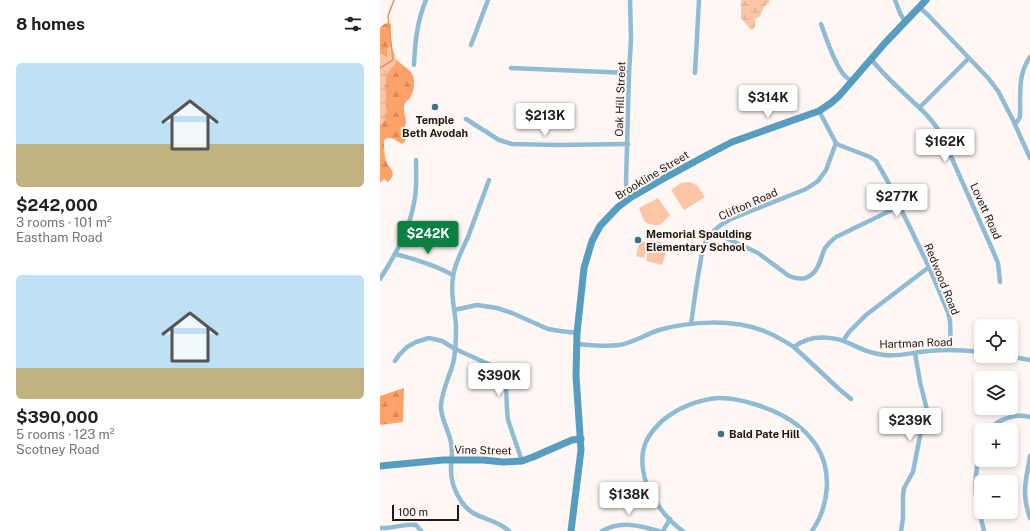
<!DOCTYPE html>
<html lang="en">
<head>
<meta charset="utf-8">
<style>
	body { margin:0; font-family:"Public Sans",sans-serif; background:#f2f2f2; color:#202124; height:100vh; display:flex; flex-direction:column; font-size:15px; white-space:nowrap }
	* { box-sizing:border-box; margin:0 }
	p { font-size:13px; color:#757577 }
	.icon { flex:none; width:22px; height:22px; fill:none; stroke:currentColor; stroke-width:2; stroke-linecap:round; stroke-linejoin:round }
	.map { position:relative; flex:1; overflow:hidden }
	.panel { display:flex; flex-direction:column; background:#fff; width:380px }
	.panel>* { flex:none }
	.buttons { position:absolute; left:594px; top:319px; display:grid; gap:8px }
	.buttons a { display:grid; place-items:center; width:44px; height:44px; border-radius:6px; background:#fff; box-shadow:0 2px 6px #0003; font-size:20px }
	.scale { position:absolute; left:12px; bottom:10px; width:67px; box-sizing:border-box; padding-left:4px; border:2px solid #221711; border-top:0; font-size:11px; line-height:14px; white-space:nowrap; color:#221711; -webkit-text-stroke:3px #fef7f4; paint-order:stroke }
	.price { position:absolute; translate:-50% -34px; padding:0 9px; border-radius:4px; background:#fff; color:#222; font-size:13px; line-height:26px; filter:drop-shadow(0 1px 2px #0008) }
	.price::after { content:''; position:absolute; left:50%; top:24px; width:12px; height:9px; margin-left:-6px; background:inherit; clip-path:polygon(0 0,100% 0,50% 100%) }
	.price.current { background:#0b8043; color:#fff }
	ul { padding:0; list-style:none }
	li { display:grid; align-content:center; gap:8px; height:212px; padding:0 16px }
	li span { display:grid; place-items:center; height:124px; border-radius:6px; color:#555 }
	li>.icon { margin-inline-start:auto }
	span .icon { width:72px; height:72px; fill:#fffc; stroke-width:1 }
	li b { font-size:17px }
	h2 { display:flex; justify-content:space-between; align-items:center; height:48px; padding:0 16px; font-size:17px }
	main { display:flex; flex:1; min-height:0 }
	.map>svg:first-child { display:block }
	.forest { fill:url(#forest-firs) }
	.wetland { fill:url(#wetland-marsh) }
	.park { fill:#fcc6a6 }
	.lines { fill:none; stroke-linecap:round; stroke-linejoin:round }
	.stream { stroke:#eb9259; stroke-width:1.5 }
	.street { stroke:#8fbcd4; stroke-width:4.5 }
	.secondary { stroke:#579dc0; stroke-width:7 }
	.poi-dot { fill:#3a718c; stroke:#fef7f4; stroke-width:1.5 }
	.labels { text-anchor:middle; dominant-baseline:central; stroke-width:4; stroke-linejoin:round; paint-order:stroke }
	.street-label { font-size:11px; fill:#221711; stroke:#fef7f4 }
	.poi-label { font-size:11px; font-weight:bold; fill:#221711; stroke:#fef7f4; text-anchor:start }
</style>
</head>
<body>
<main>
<section class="panel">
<h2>8 homes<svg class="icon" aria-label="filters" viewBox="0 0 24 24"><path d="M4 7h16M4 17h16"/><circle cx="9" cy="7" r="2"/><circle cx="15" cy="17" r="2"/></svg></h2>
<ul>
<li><span style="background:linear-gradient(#bfe0f5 65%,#c2b280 0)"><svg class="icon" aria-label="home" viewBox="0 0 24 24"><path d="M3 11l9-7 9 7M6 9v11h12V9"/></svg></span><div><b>$242,000</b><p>3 rooms · 101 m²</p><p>Eastham Road</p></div></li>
<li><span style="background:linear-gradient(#bfe0f5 75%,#c2b280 0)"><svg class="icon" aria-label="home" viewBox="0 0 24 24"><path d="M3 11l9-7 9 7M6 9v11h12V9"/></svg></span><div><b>$390,000</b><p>5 rooms · 123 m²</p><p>Scotney Road</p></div></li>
</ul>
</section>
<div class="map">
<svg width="650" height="531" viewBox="0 0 650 531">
	<defs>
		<pattern id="forest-firs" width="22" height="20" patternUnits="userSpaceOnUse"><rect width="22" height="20" fill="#fda36a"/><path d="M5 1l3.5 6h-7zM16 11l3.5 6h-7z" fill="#d98c5b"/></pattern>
		<pattern id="wetland-marsh" width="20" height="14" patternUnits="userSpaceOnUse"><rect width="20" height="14" fill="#fcc6a6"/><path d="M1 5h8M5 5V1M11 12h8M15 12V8" fill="none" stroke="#d8a98e"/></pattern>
	</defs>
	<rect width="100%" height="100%" fill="#fef7f4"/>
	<g class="forest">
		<path d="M8 23 11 24C10 34 10 55 19 62 25 68 33 70 34 80 35 86 33 93 30 98 28 100 25 103 24 105 23 111 26 116 26 121 26 124 24 127 24 130 24 134 26 137 25 142L22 144C15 140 11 135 4 140 4 147 4 154 6 160 8 169 19 171 8 182L4 179 0 183V28L4 24Z"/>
		<polygon points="24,388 23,422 0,425 0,396"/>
	</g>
	<g class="wetland">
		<polygon points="362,0 389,0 389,3 384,7 380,16 375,19 375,27 372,30 370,29 361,18 361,2"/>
		<path d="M10 46H11C13 50 16 56 16 61 16 66 11 68 9 71 6 75 6 79 6 83 6 87 5 92 6 96 6 105 9 120 0 125V63L7 58V50Z"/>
	</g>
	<g class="park">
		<polygon points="0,53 9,59 10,65 7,69 0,68"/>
		<polygon points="310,182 318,186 325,197 304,210 291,190 301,183"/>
		<path d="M278 198 290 215 280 225C264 226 264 221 259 208Z"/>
		<polygon points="270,240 289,244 282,265 266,261"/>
		<polygon points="260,241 268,243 264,258 256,256"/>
	</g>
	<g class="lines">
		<polyline class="stream" points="0,68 13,60 8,16 14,0"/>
		<g class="street">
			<polyline points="250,0 251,40 249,73 246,183 247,190 250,198"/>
			<polyline points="515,0 520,13 525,22"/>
			<polyline points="539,7 548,15 609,79 618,91 633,120 650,158"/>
			<path d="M441 24C446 38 455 66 465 76 467 78 470 80 472 81"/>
			<polyline points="91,45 108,0"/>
			<path d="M491 59C502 73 515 85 528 97 540 108 553 120 561 134L613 251 618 263 620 282"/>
			<path d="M34 65C35 43 37 21 46 0"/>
			<polyline points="131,68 249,73"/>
			<polyline points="315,73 319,0"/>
			<polyline points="540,107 589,58"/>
			<polyline points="439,111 456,143 459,145 490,157 496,161 507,180 549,267 568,312 570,321 571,350"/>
			<polyline points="86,119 119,140 132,144 178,145 248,144"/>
			<path d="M635 124 639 119 640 116C641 96 637 75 650 57"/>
			<path d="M109 180C102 199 95 218 88 237 83 248 74 265 73 277 72 284 72 293 73 301 74 310 76 319 76 328 76 340 76 355 72 367 68 379 62 392 61 405 60 418 69 430 71 443 73 452 71 460 71 470 71 481 75 492 81 501 94 521 113 516 129 531"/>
			<path d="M333 232 378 253 409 276C421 281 432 279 438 266 441 261 442 254 445 248 448 244 452 240 456 237L520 206"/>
			<path d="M15 254C35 259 55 265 73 275"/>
			<path d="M0 279C16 254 31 227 35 197 37 185 36 172 36 160"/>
			<polyline points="74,310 97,305 117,308 132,313 168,329 180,331 197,333"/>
			<path d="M311 324C314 304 316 285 320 265 321 257 322 249 326 241 332 230 341 224 351 219L426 189 438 181 446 170 456 143"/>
			<polyline points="463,341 469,332 486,315 549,267"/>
			<path d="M196 344C211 345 225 347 239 345 253 343 266 334 279 330 311 321 353 319 384 331 395 335 404 341 414 347 428 336 447 336 464 341 478 347 487 353 504 355 519 357 534 352 549 351 566 349 584 350 601 352"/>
			<polyline points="414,347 459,389 471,399"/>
			<polyline points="628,356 650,360"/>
			<polyline points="15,361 19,355 27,347 36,342 49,338 62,341 75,349 113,366 120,372 126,384 127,410 128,420 142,461"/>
			<path d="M609 430C618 419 636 413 650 417"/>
			<path d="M601 449C596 466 594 485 597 503 599 512 602 522 604 531"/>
			<path d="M650 456C646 481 641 493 650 518"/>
			<path d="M0 528C13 529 23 523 36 525L41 531"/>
			<path d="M222 531C242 520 259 526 279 531"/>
			<polyline points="283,531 290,519"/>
			<path d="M303 531C285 519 265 491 263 469 260 448 267 435 282 421 297 408 318 400 337 398 360 397 399 410 417 425 424 430 431 438 436 445 453 471 449 506 432 531"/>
			<polyline points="521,531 523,518 523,496 524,488 533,472 540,436 547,417 547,410 540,382 535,353"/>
		</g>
		<g class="secondary">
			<polyline points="0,466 63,460 103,460 123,462 142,461 153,457 192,440 201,439"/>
			<polyline points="191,531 201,450 196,376 197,333 204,268 212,241 220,226 238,207 250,198 281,180 327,155 352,142 439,111 451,103 459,96 505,43 546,0"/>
		</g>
	</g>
	<g class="poi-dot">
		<circle cx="55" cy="107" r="4"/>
		<circle cx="258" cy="240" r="4"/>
		<circle cx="341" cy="434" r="4"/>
	</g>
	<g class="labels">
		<g class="street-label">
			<text transform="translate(240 99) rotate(-88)">Oak Hill Street</text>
			<text transform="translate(272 175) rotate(-31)">Brookline Street</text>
			<text transform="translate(368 204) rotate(-24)">Clifton Road</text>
			<text transform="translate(606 211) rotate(66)">Lovett Road</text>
			<text transform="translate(562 279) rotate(68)">Redwood Road</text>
			<text transform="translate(536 343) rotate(-2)">Hartman Road</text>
			<text transform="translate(103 450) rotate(1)">Vine Street</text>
		</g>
		<g class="poi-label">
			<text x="55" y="120" text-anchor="middle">Temple<tspan x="55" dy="13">Beth Avodah</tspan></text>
			<text x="266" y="234">Memorial Spaulding<tspan x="266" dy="13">Elementary School</tspan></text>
			<text x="349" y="434">Bald Pate Hill</text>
		</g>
	</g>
</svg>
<div class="buttons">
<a><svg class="icon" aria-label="locate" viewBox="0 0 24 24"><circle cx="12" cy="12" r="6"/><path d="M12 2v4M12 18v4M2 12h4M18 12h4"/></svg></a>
<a><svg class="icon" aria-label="layers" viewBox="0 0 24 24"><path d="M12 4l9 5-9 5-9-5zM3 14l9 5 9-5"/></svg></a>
<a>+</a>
<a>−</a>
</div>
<div class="scale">100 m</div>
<b class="price" style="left:388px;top:119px">$314K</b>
<b class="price" style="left:165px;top:137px">$213K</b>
<b class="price" style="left:565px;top:163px">$162K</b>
<b class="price" style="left:517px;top:218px">$277K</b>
<b class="price current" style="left:48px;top:255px">$242K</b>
<b class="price" style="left:119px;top:397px">$390K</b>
<b class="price" style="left:530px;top:442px">$239K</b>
<b class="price" style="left:249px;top:516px">$138K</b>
</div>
</main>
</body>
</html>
